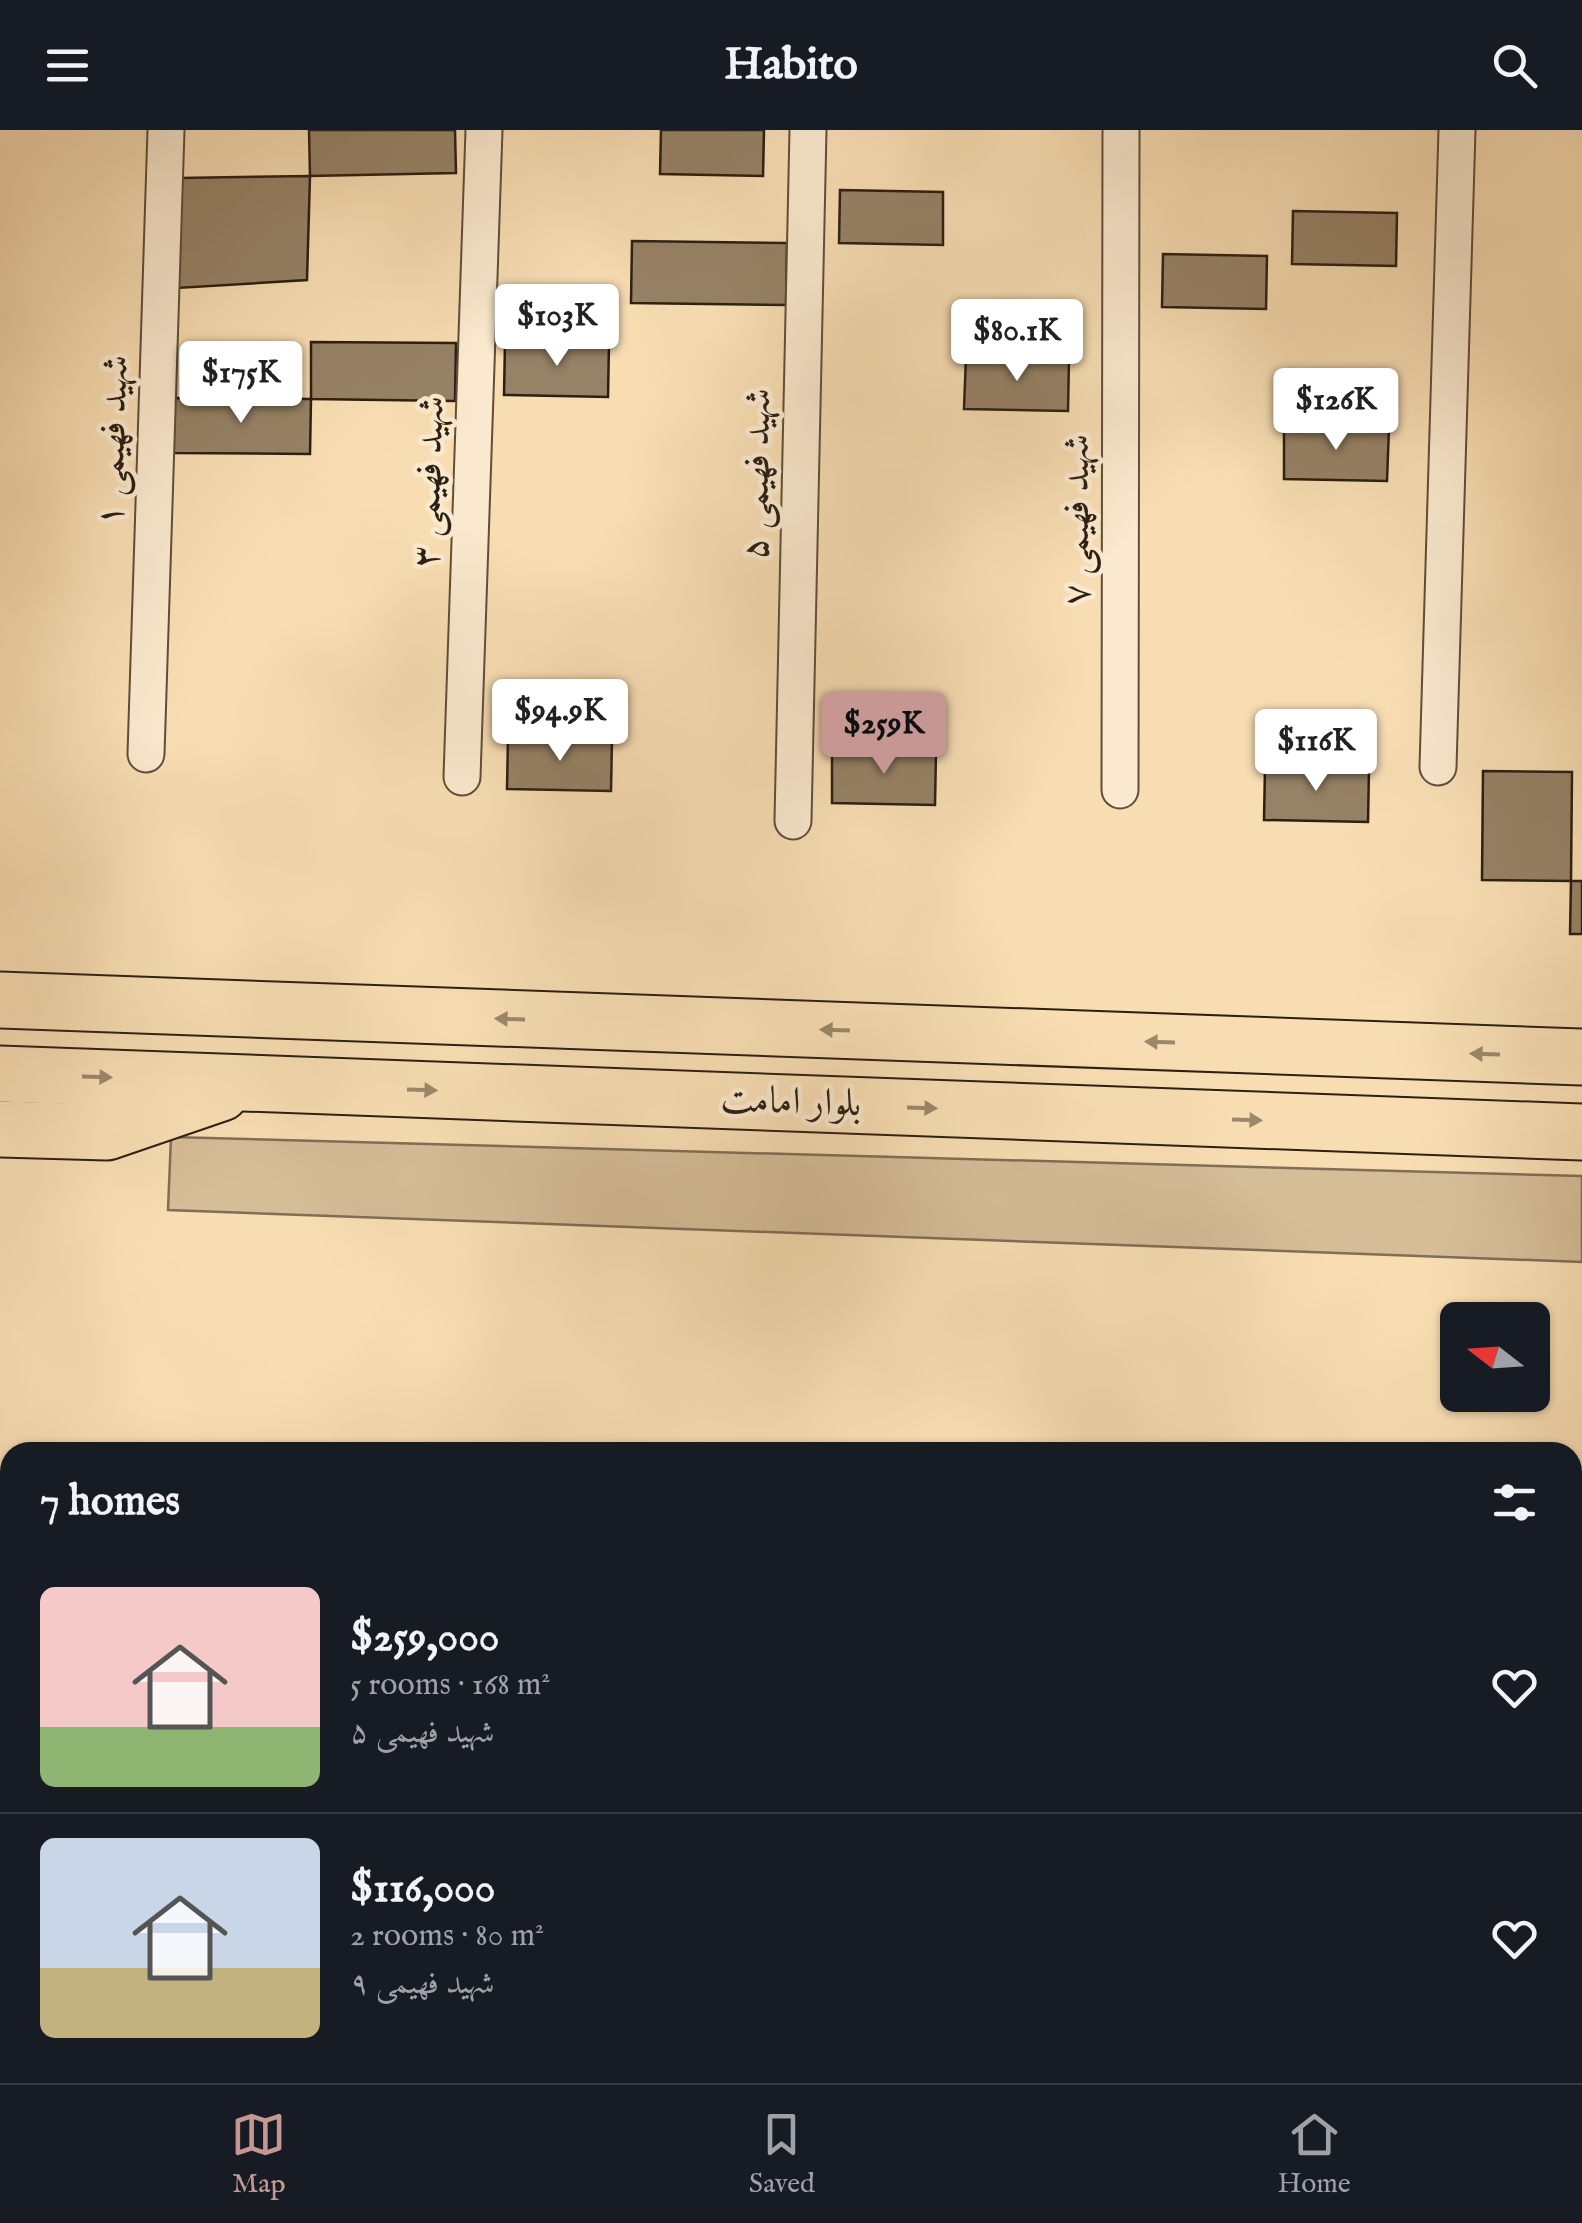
<!DOCTYPE html>
<html lang="en">
<head>
<meta charset="utf-8">
<style>
	body { margin:0; font-family:"IM FELL English",Amiri,serif; background:#242831; color:#f1f3f6; height:100vh; display:flex; flex-direction:column; font-size:38px; white-space:nowrap }
	* { box-sizing:border-box; margin:0 }
	p { font-size:32px; color:#9ea1a6 }
	.icon { flex:none; width:55px; height:55px; fill:none; stroke:currentColor; stroke-width:2; stroke-linecap:round; stroke-linejoin:round }
	.map { position:relative; flex:1; overflow:hidden }
	.drawer { position:absolute; left:0px; top:1312px; width:1582px; height:642px; display:flex; flex-direction:column; background:#171b24; border-radius:30px 30px 0 0; box-shadow:0 2px 8px #0004 }
	.drawer>* { flex:none }
	.needle { width:65px; rotate:287deg }
	.controls { position:absolute; left:1440px; top:1172px; display:grid; gap:20px }
	.controls a { display:grid; place-items:center; width:110px; height:110px; border-radius:15px; background:#171b24; box-shadow:0 2px 8px #0004; font-size:50px }
	.price { position:absolute; translate:-50% -85px; padding:0 22px; border-radius:10px; background:#fff; color:#222; font-size:32px; line-height:65px; filter:drop-shadow(0 2px 5px #0008) }
	.price::after { content:''; position:absolute; left:50%; top:60px; width:30px; height:22px; margin-left:-15px; background:inherit; clip-path:polygon(0 0,100% 0,50% 100%) }
	.price.on { background:#c59692; color:#111 }
	ul { padding:0; list-style:none }
	li { display:flex; align-items:center; gap:30px; height:250px; padding:0 40px }
	li+li { border-top:2px solid #363941 }
	li span { display:grid; place-items:center; flex:none; width:280px; height:200px; border-radius:15px; color:#555 }
	li>.icon { margin-inline-start:auto }
	span .icon { width:120px; height:120px; fill:#fffc; stroke-width:1 }
	li b { font-size:42px }
	h2 { display:flex; justify-content:space-between; align-items:center; height:120px; padding:0 40px; font-size:42px }
	header { display:flex; justify-content:space-between; align-items:center; height:130px; padding:0 40px; background:#171b24; font-size:45px; font-weight:700 }
	.dock { display:flex; justify-content:space-around; align-items:center; height:140px; border-top:2px solid #363941; background:#171b24; font-size:28px; color:#9ea1a6 }
	.dock a { display:grid; justify-items:center; gap:5px }
	.dock .on { color:#c59692 }
	.map>svg:first-child { display:block }
	.green { fill:#d5bd98; stroke:#806e56; stroke-width:2.5 }
	.building { fill:#968266; stroke:#2c1f13; stroke-width:2.5 }
	.lines { fill:none; stroke-linecap:round; stroke-linejoin:round }
	.street-casing { stroke:#5f4e3b; stroke-width:39 }
	.primary-casing { stroke:#2c1f13; stroke-width:59 }
	.street { stroke:#fae9ce; stroke-width:35 }
	.primary { stroke:#f8ddb3; stroke-width:55 }
	.oneway { fill:#9c886b }
	.labels { text-anchor:middle; dominant-baseline:central; stroke-width:9; stroke-linejoin:round; paint-order:stroke }
	.street-label { font-size:38px; fill:#2c1f13; stroke:#fae9ce }
</style>
</head>
<body>
<header><svg class="icon" aria-label="menu" viewBox="0 0 24 24"><path d="M4 6h16M4 12h16M4 18h16"/></svg>Habito<svg class="icon" aria-label="search" viewBox="0 0 24 24"><circle cx="10" cy="10" r="6"/><path d="M15 15l6 6"/></svg></header>
<div class="map">
<svg width="1582" height="1953" viewBox="0 0 1582 1953">
	<rect width="100%" height="100%" fill="#f8ddb3"/>
	<filter id="stains"><feTurbulence type="fractalNoise" baseFrequency=".002" numOctaves="4"/><feColorMatrix values="0 0 0 0 .2 0 0 0 0 .09 0 0 0 0 .02 0 0 0 .5 -.17"/></filter>
	<radialGradient id="worn" r=".72"><stop offset=".6" stop-color="#630" stop-opacity="0"/><stop offset="1" stop-color="#630" stop-opacity=".3"/></radialGradient>
	<polygon class="green" points="171,1007 1582,1046 1582,1132 168,1080"/>
	<g class="building">
		<polygon points="309,0 455,0 456,43 310,46"/>
		<polygon points="661,0 764,0 763,46 660,44"/>
		<polygon points="310,46 307,150 177,158 179,48"/>
		<polygon points="840,60 943,62 943,115 839,113"/>
		<polygon points="1293,81 1397,83 1396,136 1292,134"/>
		<polygon points="632,111 787,113 786,175 631,173"/>
		<polygon points="1163,124 1267,126 1266,179 1162,177"/>
		<polygon points="311,212 456,213 455,271 311,269"/>
		<polygon points="505,212 609,213 608,267 504,265"/>
		<polygon points="966,226 1069,228 1068,281 964,279"/>
		<polygon points="172,268 311,269 310,324 172,323"/>
		<polygon points="1284,296 1389,298 1387,351 1284,349"/>
		<polygon points="508,607 612,609 611,661 507,659"/>
		<polygon points="832,620 936,622 935,675 832,673"/>
		<polygon points="1265,637 1369,639 1368,692 1264,690"/>
		<polygon points="1483,641 1572,642 1571,751 1482,750"/>
		<polygon points="1571,751 1582,751 1582,804 1570,804"/>
	</g>
	<g class="lines">
		<g class="street-casing">
			<g id="street">
				<polyline points="146,624 166,0"/>
				<polyline points="1438,637 1457,0"/>
				<polyline points="462,647 484,0"/>
				<polyline points="1120,660 1121,0"/>
				<polyline points="793,691 808,0"/>
			</g>
		</g>
		<g class="primary-casing">
			<g id="primary">
				<polyline points="0,870 1582,927"/>
				<polyline points="0,944 1582,1002"/>
				<polyline points="0,999 107,1002 221,963"/>
			</g>
		</g>
		<use href="#street" class="street"/>
		<use href="#primary" class="primary"/>
	</g>
	<defs><path id="oneway-solid" d="M-6-.8H1V-3.2L6.5 0L1 3.2V.8H-6Z" transform="scale(2.5)"/></defs>
	<g class="oneway">
		<use href="#oneway-solid" transform="translate(510 889) rotate(-178)"/>
		<use href="#oneway-solid" transform="translate(835 900) rotate(-178)"/>
		<use href="#oneway-solid" transform="translate(1160 912) rotate(-178)"/>
		<use href="#oneway-solid" transform="translate(1485 924) rotate(-178)"/>
		<use href="#oneway-solid" transform="translate(97 947) rotate(2)"/>
		<use href="#oneway-solid" transform="translate(422 960) rotate(2)"/>
		<use href="#oneway-solid" transform="translate(922 978) rotate(2)"/>
		<use href="#oneway-solid" transform="translate(1247 990) rotate(2)"/>
	</g>
	<g class="labels">
		<g class="street-label">
			<text transform="translate(114 311) rotate(-88)">شهید فهیمی ۱</text>
			<text transform="translate(758 344) rotate(-89)">شهید فهیمی ۵</text>
			<text transform="translate(430 352) rotate(-88)">شهید فهیمی ۳</text>
			<text transform="translate(1078 390) rotate(-90)">شهید فهیمی ۷</text>
			<text transform="translate(791 973) rotate(2)">بلوار امامت</text>
		</g>
	</g>
	<rect width="100%" height="100%" filter="url(#stains)"/>
	<rect width="100%" height="100%" fill="url(#worn)"/>
</svg>
<div class="controls">
<a><svg class="needle" viewBox="-14 -14 28 28"><path d="M0-13l5 13h-10z" fill="#e53935"/><path d="M0 13l5-13h-10z" fill="#9ea1a6"/></svg></a>
</div>
<b class="price" style="left:557px;top:239px">$103K</b>
<b class="price" style="left:1017px;top:254px">$80.1K</b>
<b class="price" style="left:241px;top:296px">$175K</b>
<b class="price" style="left:1336px;top:323px">$126K</b>
<b class="price" style="left:560px;top:634px">$94.9K</b>
<b class="price on" style="left:884px;top:647px">$259K</b>
<b class="price" style="left:1316px;top:664px">$116K</b>
<section class="drawer">
<h2>7 homes<svg class="icon" aria-label="filters" viewBox="0 0 24 24"><path d="M4 7h16M4 17h16"/><circle cx="9" cy="7" r="2"/><circle cx="15" cy="17" r="2"/></svg></h2>
<ul>
<li><span style="background:linear-gradient(#f6c9c9 70%,#8fb573 0)"><svg class="icon" aria-label="home" viewBox="0 0 24 24"><path d="M3 11l9-7 9 7M6 9v11h12V9"/></svg></span><div><b>$259,000</b><p>5 rooms · 168 m²</p><p>شهید فهیمی ۵</p></div><svg class="icon" aria-label="heart" viewBox="0 0 24 24"><path d="M12 20l-8-8c-3-5 5-10 8-4 3-6 11-1 8 4z"/></svg></li>
<li><span style="background:linear-gradient(#c9d6e8 65%,#c2b280 0)"><svg class="icon" aria-label="home" viewBox="0 0 24 24"><path d="M3 11l9-7 9 7M6 9v11h12V9"/></svg></span><div><b>$116,000</b><p>2 rooms · 80 m²</p><p>شهید فهیمی ۹</p></div><svg class="icon" aria-label="heart" viewBox="0 0 24 24"><path d="M12 20l-8-8c-3-5 5-10 8-4 3-6 11-1 8 4z"/></svg></li>
</ul>
</section>
</div>
<nav class="dock">
<a class="on"><svg class="icon" aria-label="map" viewBox="0 0 24 24"><path d="M3 6l6-2 6 2 6-2v14l-6 2-6-2-6 2zM9 4v14M15 6v14"/></svg>Map</a>
<a><svg class="icon" aria-label="saved" viewBox="0 0 24 24"><path d="M7 4h10v16l-5-4-5 4z"/></svg>Saved</a>
<a><svg class="icon" aria-label="home" viewBox="0 0 24 24"><path d="M3 11l9-7 9 7M6 9v11h12V9"/></svg>Home</a>
</nav>
</body>
</html>
